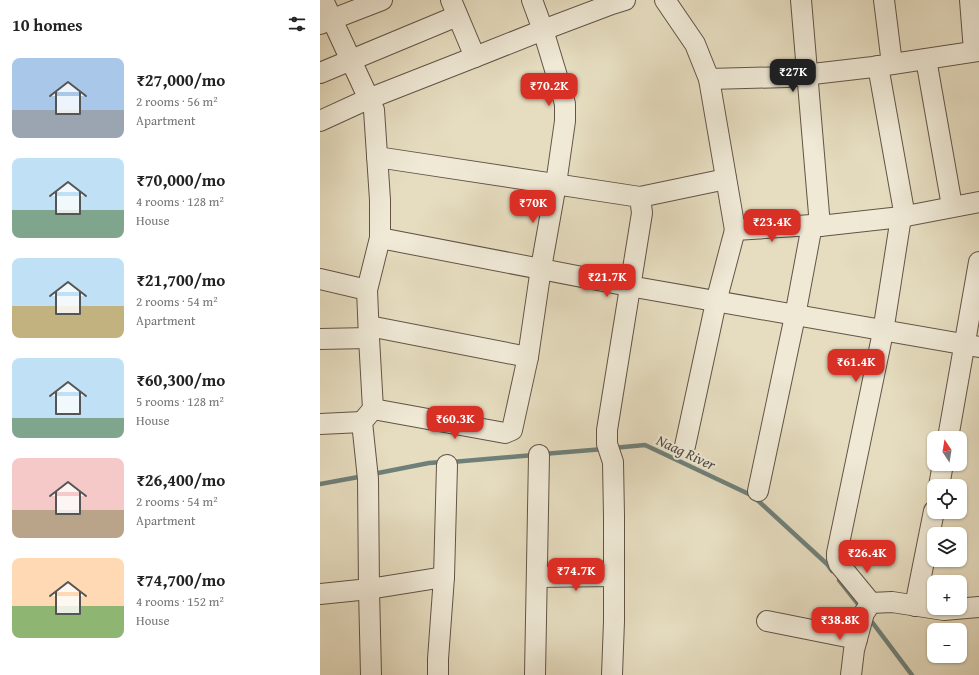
<!DOCTYPE html>
<html lang="en">
<head>
<meta charset="utf-8">
<style>
	body { margin:0; font-family:"Gentium Book Plus",serif; background:#f2f2f2; color:#222; height:100vh; display:flex; flex-direction:column; font-size:15px; white-space:nowrap }
	* { box-sizing:border-box; margin:0 }
	p { font-size:13px; color:#767676 }
	.icon { flex:none; width:22px; height:22px; fill:none; stroke:currentColor; stroke-width:2; stroke-linecap:round; stroke-linejoin:round }
	.map { position:relative; flex:1; overflow:hidden }
	.drawer { display:flex; flex-direction:column; background:#fff; width:320px }
	.drawer>* { flex:none }
	.needle { width:26px; rotate:348deg }
	.fabs { position:absolute; left:607px; top:431px; display:grid; gap:8px }
	.fabs a { display:grid; place-items:center; width:40px; height:40px; border-radius:8px; background:#fff; box-shadow:0 1px 3px #0004; font-size:20px }
	.price { position:absolute; translate:-50% -34px; padding:0 9px; border-radius:8px; background:#d93025; color:#fff; font-size:13px; line-height:26px; filter:drop-shadow(0 1px 2px #0008) }
	.price::after { content:''; position:absolute; left:50%; top:24px; width:12px; height:9px; margin-left:-6px; background:inherit; clip-path:polygon(0 0,100% 0,50% 100%) }
	.price.on { background:#222; color:#fff }
	ul { padding:0; list-style:none }
	li { display:flex; align-items:center; gap:12px; height:100px; padding:0 12px }
	li span { display:grid; place-items:center; flex:none; width:112px; height:80px; border-radius:8px; color:#555 }
	li>.icon { margin-inline-start:auto }
	span .icon { width:48px; height:48px; fill:#fffc; stroke-width:1 }
	li b { font-size:17px }
	h2 { display:flex; justify-content:space-between; align-items:center; height:48px; padding:0 12px; font-size:17px }
	main { display:flex; flex:1; min-height:0 }
	.map>svg:first-child { display:block }
	.lines { fill:none; stroke-linecap:round; stroke-linejoin:round }
	.stream { stroke:#708079; stroke-width:4.5 }
	.minor-casing { stroke:#635447; stroke-width:22 }
	.minor { stroke:#efe9d6; stroke-width:20 }
	.labels { text-anchor:middle; dominant-baseline:central; stroke-width:4; stroke-linejoin:round; paint-order:stroke }
	.water-label { font-size:15px; font-style:italic; fill:#4f4c44; stroke:#efe9d6 }
</style>
</head>
<body>
<main>
<section class="drawer">
<h2>10 homes<svg class="icon" aria-label="filters" viewBox="0 0 24 24"><path d="M4 7h16M4 17h16"/><circle cx="9" cy="7" r="2"/><circle cx="15" cy="17" r="2"/></svg></h2>
<ul>
<li><span style="background:linear-gradient(#a9c7e8 65%,#9aa5b1 0)"><svg class="icon" aria-label="home" viewBox="0 0 24 24"><path d="M3 11l9-7 9 7M6 9v11h12V9"/></svg></span><div><b>₹27,000/mo</b><p>2 rooms · 56 m²</p><p>Apartment</p></div></li>
<li><span style="background:linear-gradient(#bfe0f5 65%,#7fa58c 0)"><svg class="icon" aria-label="home" viewBox="0 0 24 24"><path d="M3 11l9-7 9 7M6 9v11h12V9"/></svg></span><div><b>₹70,000/mo</b><p>4 rooms · 128 m²</p><p>House</p></div></li>
<li><span style="background:linear-gradient(#bfe0f5 60%,#c2b280 0)"><svg class="icon" aria-label="home" viewBox="0 0 24 24"><path d="M3 11l9-7 9 7M6 9v11h12V9"/></svg></span><div><b>₹21,700/mo</b><p>2 rooms · 54 m²</p><p>Apartment</p></div></li>
<li><span style="background:linear-gradient(#bfe0f5 75%,#7fa58c 0)"><svg class="icon" aria-label="home" viewBox="0 0 24 24"><path d="M3 11l9-7 9 7M6 9v11h12V9"/></svg></span><div><b>₹60,300/mo</b><p>5 rooms · 128 m²</p><p>House</p></div></li>
<li><span style="background:linear-gradient(#f6c9c9 65%,#b9a48a 0)"><svg class="icon" aria-label="home" viewBox="0 0 24 24"><path d="M3 11l9-7 9 7M6 9v11h12V9"/></svg></span><div><b>₹26,400/mo</b><p>2 rooms · 54 m²</p><p>Apartment</p></div></li>
<li><span style="background:linear-gradient(#ffd9b3 60%,#8fb573 0)"><svg class="icon" aria-label="home" viewBox="0 0 24 24"><path d="M3 11l9-7 9 7M6 9v11h12V9"/></svg></span><div><b>₹74,700/mo</b><p>4 rooms · 152 m²</p><p>House</p></div></li>
</ul>
</section>
<div class="map">
<svg width="659" height="675" viewBox="0 0 659 675">
	<rect width="100%" height="100%" fill="#e6ddc0"/>
	<filter id="stains"><feTurbulence type="fractalNoise" baseFrequency=".005" numOctaves="4"/><feColorMatrix values="0 0 0 0 .2 0 0 0 0 .09 0 0 0 0 .02 0 0 0 .5 -.17"/></filter>
	<radialGradient id="worn" r=".72"><stop offset=".6" stop-color="#630" stop-opacity="0"/><stop offset="1" stop-color="#630" stop-opacity=".3"/></radialGradient>
	<g class="lines">
		<g class="stream">
			<polyline points="293,448 325,445 433,496 507,564 512,571"/>
			<polyline points="223,454 284,449"/>
			<polyline points="132,462 214,455"/>
			<polyline points="53,474 109,463 122,462"/>
			<polyline points="0,484 44,476"/>
			<polyline points="519,580 542,609"/>
			<polyline points="549,618 592,675"/>
		</g>
		<g class="minor-casing">
			<g id="minor">
				<polyline points="3,0 54,110 60,200 60,238"/>
				<polyline points="131,0 155,57 223,30 292,4 305,0"/>
				<polyline points="345,0 375,44 389,79 467,77 553,67 659,51"/>
				<polyline points="481,0 500,226"/>
				<polyline points="564,0 572,64"/>
				<polyline points="650,0 654,51"/>
				<polyline points="0,24 62,0"/>
				<polyline points="606,59 632,206"/>
				<polyline points="558,66 585,217"/>
				<polyline points="0,73 137,16"/>
				<polyline points="389,79 415,230 492,225 500,226 581,217 659,202"/>
				<polyline points="0,121 48,99 155,57"/>
				<polyline points="57,157 320,197 322,213 287,430 287,444 293,462 294,516 294,621 292,675"/>
				<polyline points="320,197 406,179"/>
				<polyline points="0,279 47,290"/>
				<polyline points="49,326 208,357"/>
				<polyline points="0,339 49,338 47,290 60,238 309,286 659,347"/>
				<polyline points="53,409 185,433 192,430 208,357 221,268 236,184 245,121 245,104 240,86 223,30 212,0"/>
				<polyline points="0,424 42,422"/>
				<polyline points="628,438 659,262"/>
				<polyline points="365,446 396,302 415,230"/>
				<polyline points="619,486 623,464"/>
				<polyline points="438,491 475,316 492,225"/>
				<polyline points="124,577 127,465"/>
				<polyline points="218,577 294,576"/>
				<polyline points="0,594 49,589 48,479 42,422 53,409 49,338"/>
				<polyline points="551,603 519,564 517,558 517,553 563,332 581,217"/>
				<polyline points="595,606 614,511"/>
				<polyline points="447,621 537,639"/>
				<polyline points="51,675 49,589 124,577 118,659 118,675"/>
				<polyline points="215,675 219,455"/>
				<polyline points="531,675 534,650 544,613 551,603 572,602 624,610 659,607"/>
			</g>
		</g>
		<use href="#minor" class="minor"/>
	</g>
	<g class="labels">
		<g class="water-label">
			<text transform="translate(366 452) rotate(25)">Naag River</text>
		</g>
	</g>
	<rect width="100%" height="100%" filter="url(#stains)"/>
	<rect width="100%" height="100%" fill="url(#worn)"/>
</svg>
<div class="fabs">
<a><svg class="needle" viewBox="-14 -14 28 28"><path d="M0-13l5 13h-10z" fill="#e53935"/><path d="M0 13l5-13h-10z" fill="#767676"/></svg></a>
<a><svg class="icon" aria-label="locate" viewBox="0 0 24 24"><circle cx="12" cy="12" r="6"/><path d="M12 2v4M12 18v4M2 12h4M18 12h4"/></svg></a>
<a><svg class="icon" aria-label="layers" viewBox="0 0 24 24"><path d="M12 4l9 5-9 5-9-5zM3 14l9 5 9-5"/></svg></a>
<a>+</a>
<a>−</a>
</div>
<b class="price on" style="left:473px;top:93px">₹27K</b>
<b class="price" style="left:229px;top:107px">₹70.2K</b>
<b class="price" style="left:213px;top:224px">₹70K</b>
<b class="price" style="left:452px;top:243px">₹23.4K</b>
<b class="price" style="left:287px;top:298px">₹21.7K</b>
<b class="price" style="left:536px;top:383px">₹61.4K</b>
<b class="price" style="left:135px;top:440px">₹60.3K</b>
<b class="price" style="left:547px;top:574px">₹26.4K</b>
<b class="price" style="left:256px;top:592px">₹74.7K</b>
<b class="price" style="left:520px;top:641px">₹38.8K</b>
</div>
</main>
</body>
</html>
